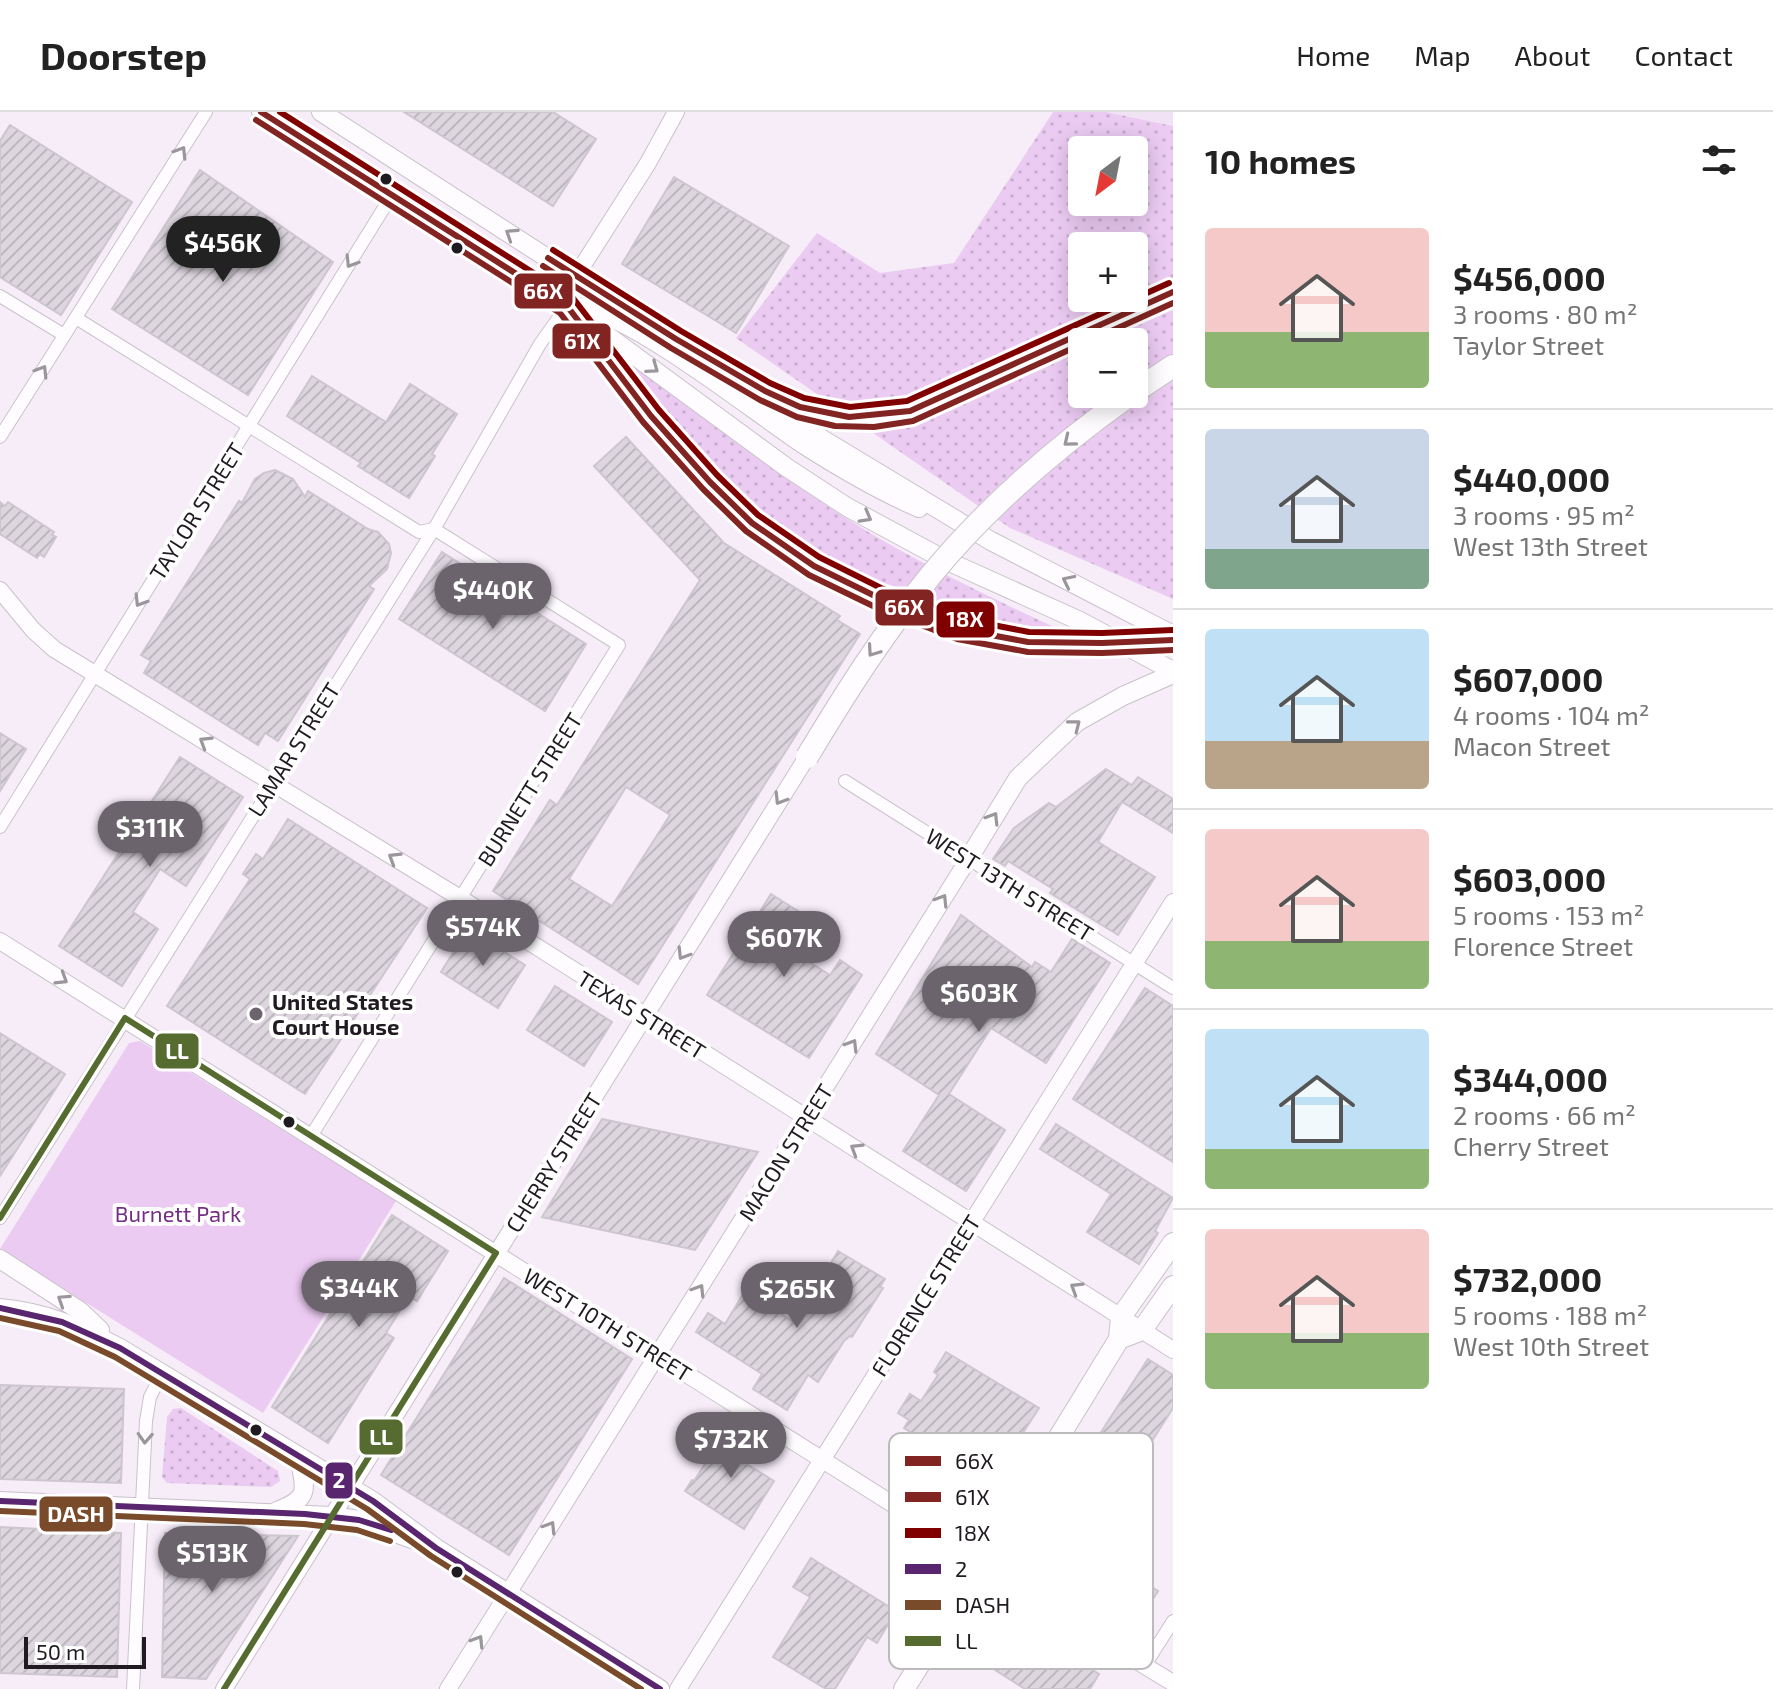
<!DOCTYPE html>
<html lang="en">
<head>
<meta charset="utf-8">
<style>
	body { margin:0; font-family:"Exo 2",sans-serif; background:#f2f2f2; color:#222; height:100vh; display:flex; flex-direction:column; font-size:30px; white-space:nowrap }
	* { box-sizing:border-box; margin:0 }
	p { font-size:26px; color:#767676 }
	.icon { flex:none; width:44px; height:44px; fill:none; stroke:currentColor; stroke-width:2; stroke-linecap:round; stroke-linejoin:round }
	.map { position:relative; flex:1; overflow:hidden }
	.panel { display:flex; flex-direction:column; background:#fff; width:600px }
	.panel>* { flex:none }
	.needle { width:52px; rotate:212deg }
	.tools { position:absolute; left:1068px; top:24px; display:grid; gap:16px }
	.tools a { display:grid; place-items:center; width:80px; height:80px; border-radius:8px; background:#fff; box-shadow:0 4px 20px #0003; font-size:40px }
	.scale { position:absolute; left:24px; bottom:20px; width:122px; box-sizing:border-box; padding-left:8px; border:4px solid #201a21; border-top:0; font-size:22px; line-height:28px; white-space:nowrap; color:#201a21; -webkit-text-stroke:6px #fff; paint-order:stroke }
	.price { position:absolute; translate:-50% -68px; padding:0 18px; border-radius:28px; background:#6b646c; color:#fff; font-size:26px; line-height:52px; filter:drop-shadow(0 2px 4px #0008) }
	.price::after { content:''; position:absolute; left:50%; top:48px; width:24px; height:18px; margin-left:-12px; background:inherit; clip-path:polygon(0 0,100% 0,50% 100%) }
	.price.selected { background:#222; color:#fff }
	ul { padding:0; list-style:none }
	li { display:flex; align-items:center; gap:24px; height:200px; padding:0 32px }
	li+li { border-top:2px solid #e0e0e0 }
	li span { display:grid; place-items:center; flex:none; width:224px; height:160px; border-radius:8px; color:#555 }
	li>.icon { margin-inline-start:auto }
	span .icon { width:96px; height:96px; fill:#fffc; stroke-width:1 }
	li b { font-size:34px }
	h2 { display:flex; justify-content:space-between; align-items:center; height:96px; padding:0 32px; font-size:34px }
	header { display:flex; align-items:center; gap:48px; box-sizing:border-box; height:112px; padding:0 40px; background:#fff; border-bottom:2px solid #e0e0e0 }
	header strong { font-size:38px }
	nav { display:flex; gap:44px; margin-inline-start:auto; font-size:28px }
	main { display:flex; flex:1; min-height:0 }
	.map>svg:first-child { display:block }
	.built { fill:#f2e2f6 }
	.grass { fill:url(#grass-dots); fill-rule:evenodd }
	.park { fill:#eccbf3 }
	.building { fill:url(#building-hatch); stroke:#cec6cf; stroke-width:2; fill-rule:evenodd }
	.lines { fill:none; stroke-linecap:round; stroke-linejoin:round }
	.minor-casing { stroke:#c9c2cb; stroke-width:14 }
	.tertiary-casing { stroke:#c9c2cb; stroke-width:18 }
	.secondary-casing { stroke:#c9c2cb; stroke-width:20 }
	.primary-casing { stroke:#c9c2cb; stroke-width:22 }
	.motorway-casing { stroke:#c9c2cb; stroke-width:24 }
	.minor { stroke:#fefcfe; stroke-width:12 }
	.tertiary { stroke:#fefcfe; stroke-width:16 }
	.secondary { stroke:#fefcfe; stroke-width:18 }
	.primary { stroke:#fefcfe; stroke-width:20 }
	.motorway { stroke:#fefcfe; stroke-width:22 }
	.secondary-bridge-casing { stroke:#c9c2cb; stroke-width:20; stroke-linecap:butt }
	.motorway-bridge-casing { stroke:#c9c2cb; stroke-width:24; stroke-linecap:butt }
	.secondary-bridge { stroke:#fefcfe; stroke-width:18 }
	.motorway-bridge { stroke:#fefcfe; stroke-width:22 }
	.bus-1-casing { stroke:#fff; stroke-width:12 }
	.bus-2-casing { stroke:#fff; stroke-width:12 }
	.bus-3-casing { stroke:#fff; stroke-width:12 }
	.bus-4-casing { stroke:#fff; stroke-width:12 }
	.bus-5-casing { stroke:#fff; stroke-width:12 }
	.bus-6-casing { stroke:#fff; stroke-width:12 }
	.bus-1 { stroke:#822522; stroke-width:6 }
	.bus-2 { stroke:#822522; stroke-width:6 }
	.bus-3 { stroke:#800000; stroke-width:6 }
	.bus-4 { stroke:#5a256f; stroke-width:6 }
	.bus-5 { stroke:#7a4b2a; stroke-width:6 }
	.bus-6 { stroke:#556b2f; stroke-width:6 }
	.oneway { stroke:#9a969b }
	.bus-dot { fill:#201a21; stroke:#fff; stroke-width:3 }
	.poi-dot { fill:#6b646c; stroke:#fff; stroke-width:3 }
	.labels { text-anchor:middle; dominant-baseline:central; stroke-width:8; stroke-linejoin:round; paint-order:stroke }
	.street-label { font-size:22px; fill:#201a21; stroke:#fff }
	.poi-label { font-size:22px; font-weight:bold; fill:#201a21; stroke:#fff; text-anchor:start }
	.park-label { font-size:22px; fill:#732e82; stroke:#fff }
	.key { fill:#fff; stroke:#bcbabc; stroke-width:2 }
	.key-label { font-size:22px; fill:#201a21 }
	.line-badge { stroke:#fff; stroke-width:3 }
	.badge-label { font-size:22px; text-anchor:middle; font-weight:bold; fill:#fff }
</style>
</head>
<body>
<header>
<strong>Doorstep</strong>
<nav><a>Home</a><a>Map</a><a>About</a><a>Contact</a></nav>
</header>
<main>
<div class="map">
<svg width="1173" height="1577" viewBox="0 0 1173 1577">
	<defs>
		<pattern id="grass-dots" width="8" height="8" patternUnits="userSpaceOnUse" patternTransform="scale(2)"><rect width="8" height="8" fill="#eccbf3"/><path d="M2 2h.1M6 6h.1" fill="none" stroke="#caaed0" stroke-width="1.8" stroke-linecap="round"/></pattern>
		<pattern id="building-hatch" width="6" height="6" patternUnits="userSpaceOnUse" patternTransform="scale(2)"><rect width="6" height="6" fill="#ddd6df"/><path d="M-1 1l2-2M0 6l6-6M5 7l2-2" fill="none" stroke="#bdb7bf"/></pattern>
	</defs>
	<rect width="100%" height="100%" fill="#f6edf8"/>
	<polygon class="built" points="1106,0 1173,0 1173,14"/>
	<g class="grass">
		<path d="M1053 0H1106L1173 14V487L1010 416 736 226 817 121 880 161 954 151ZM1082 38H1134V90H1082ZM1082 134H1134V186H1082ZM1082 230H1134V282H1082Z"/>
		<path d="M625 245C689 294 753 345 821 390 897 441 980 481 1063 519 1049 516 1035 517 1021 515 982 510 933 497 897 483 878 475 860 464 842 455 743 400 687 338 625 245Z"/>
		<polygon points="181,1296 278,1359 280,1369 271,1375 167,1371 162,1365 167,1305 173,1297"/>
	</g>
	<polygon class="park" points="140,929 396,1089 263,1301 0,1137 129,931"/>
	<g class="building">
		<polygon points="404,0 553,0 596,27 553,94"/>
		<polygon points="10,13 132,90 61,203 0,165 0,29"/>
		<polygon points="200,58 333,150 248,283 112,197"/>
		<polygon points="674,65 789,134 736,221 622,152"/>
		<polygon points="312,264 386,310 410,272 457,302 432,342 435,344 409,386 358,354 361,351 287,304"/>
		<path d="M626 325 724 431 840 504 837 508 860 522 638 872 493 779 550 688 557 693 700 468 594 354ZM626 675 670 703 612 794 569 767Z"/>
		<polygon points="275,358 293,367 305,385 308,379 368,417 378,420 389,432 391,441 387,457 369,474 374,477 278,629 265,621 258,633 144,561 151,549 141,543 239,389 242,391 255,367 264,361"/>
		<polygon points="0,390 5,394 8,390 54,420 52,423 56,425 44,445 40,442 37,446 0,422"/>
		<polygon points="442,440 586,532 545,599 399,507"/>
		<polygon points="0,621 26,637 0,679"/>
		<polygon points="180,645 243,685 186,774 160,757 133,800 158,817 122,874 59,834"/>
		<polygon points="1106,657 1132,673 1138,665 1173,687 1173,721 1122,690 1098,730 1155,765 1118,823 1050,781 1053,777 1008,749 1005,754 993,747 1014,716 1049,691 1056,695"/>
		<polygon points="288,707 427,796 305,982 167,894 250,767 243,762 256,742 263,747"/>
		<polygon points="771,782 828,818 808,849 830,863 840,848 862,863 809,946 707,883"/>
		<polygon points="961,803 1032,855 1035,850 1051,860 1072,827 1110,851 1046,951 991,916 949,982 1005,1018 966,1079 903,1039 939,983 876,942"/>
		<polygon points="468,817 525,853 498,896 441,860"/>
		<polygon points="555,874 612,910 584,954 527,918"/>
		<polygon points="1145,876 1173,894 1173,1050 1073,987"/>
		<polygon points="0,921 65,962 0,1064"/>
		<polygon points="602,1007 758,1040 695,1138 542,1105"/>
		<polygon points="1056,1012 1173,1086 1155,1119 1158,1121 1139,1152 1087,1120 1111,1082 1040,1037"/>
		<polygon points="392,1103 448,1139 417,1189 409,1184 386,1221 394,1226 328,1331 272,1295"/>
		<polygon points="838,1139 885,1167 880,1175 883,1176 852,1225 850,1224 844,1229 818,1270 808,1263 787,1298 753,1277 762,1262 696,1220 708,1201 725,1212 745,1179 795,1211"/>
		<polygon points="504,1166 632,1247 509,1443 381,1363"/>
		<polygon points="946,1240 1039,1296 1001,1355 997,1353 987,1369 904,1316 909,1308 898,1301 910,1282 921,1289 938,1263 934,1260"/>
		<polygon points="1148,1247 1173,1263 1173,1296 1089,1428 1048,1403"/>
		<polygon points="0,1273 124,1277 121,1371 0,1367"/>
		<polygon points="732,1310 752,1323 737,1346 774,1369 744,1417 685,1379 692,1368 694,1369"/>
		<polygon points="0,1415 121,1421 117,1565 0,1561"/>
		<polygon points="165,1421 298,1424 206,1567 162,1565"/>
		<polygon points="811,1446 896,1499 877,1531 867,1525 835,1577 826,1577 773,1545 810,1485 793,1475"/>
		<polygon points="1108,1446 1158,1479 1132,1520 1081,1487"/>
		<polygon points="1002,1499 1099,1562 1090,1577 1025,1577 973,1544"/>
	</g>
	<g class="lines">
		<g class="minor-casing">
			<g id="minor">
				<polyline points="0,184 64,223"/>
				<polyline points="76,206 419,420 434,417 619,533 311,1024"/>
				<polyline points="0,325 206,0"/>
				<polyline points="845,669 1173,876"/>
				<polyline points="0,715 392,83"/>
				<polyline points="0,1106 434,417 540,232 567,194 576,164"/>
				<polyline points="1145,1553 1173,1509"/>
				<polyline points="133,1577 146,1309 150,1285 162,1262"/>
			</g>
		</g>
		<g class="tertiary-casing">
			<g id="tertiary">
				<polyline points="576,164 648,51 676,0"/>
				<polyline points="0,478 33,518 54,537 460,786 1173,1238"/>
				<polyline points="0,829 959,1434 991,1460 1173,1571"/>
				<polyline points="224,1577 807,645"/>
				<polyline points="448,1577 969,746"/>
				<polyline points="678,1577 1173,790"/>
			</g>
		</g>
		<g class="secondary-casing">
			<g id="secondary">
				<polyline points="261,0 567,194 786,355 847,395 945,448 1080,509 1173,559"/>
				<polyline points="321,0 685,235"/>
				<path d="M570 194C624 194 755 301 806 334 842 357 880 379 919 396"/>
				<path d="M576 206C638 294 721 400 815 454 860 480 910 498 959 517"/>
				<polyline points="745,277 784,304 991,429 1173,523"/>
				<polyline points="969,746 1018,666 1077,610 1123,584 1173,562"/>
				<polyline points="0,1147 80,1199 100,1218"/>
				<path d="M0 1196C44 1200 81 1215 120 1236L373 1389 436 1436 660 1577"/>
				<polyline points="0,1389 332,1404 359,1408 415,1428"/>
				<path d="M277 1399C312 1386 305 1376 299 1345"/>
			</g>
		</g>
		<g class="primary-casing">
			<g id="primary">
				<polyline points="1119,1227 1142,1218 1173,1174"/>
				<polyline points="944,1514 959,1511 991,1460 991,1436"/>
				<polyline points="904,1577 944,1514 941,1499 973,1446 991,1436 1119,1227 1121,1205 1173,1131"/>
			</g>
		</g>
		<g class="motorway-casing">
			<g id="motorway">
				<path d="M675 227C759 276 828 329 929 291L1173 180"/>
				<polyline points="1134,280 1173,254"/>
			</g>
		</g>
		<use href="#minor" class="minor"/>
		<use href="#tertiary" class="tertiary"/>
		<use href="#secondary" class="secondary"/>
		<use href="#primary" class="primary"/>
		<use href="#motorway" class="motorway"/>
		<g class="secondary-bridge-casing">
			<polyline id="secondary-bridge" points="959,517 1028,530 1102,531 1173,528"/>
		</g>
		<g class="motorway-bridge-casing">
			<path id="motorway-bridge" d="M807 645C845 582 884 520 931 463 988 394 1059 333 1131 282"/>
		</g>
		<use href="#secondary-bridge" class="secondary-bridge"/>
		<use href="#motorway-bridge" class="motorway-bridge"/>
		<g class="bus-1-casing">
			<g id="bus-1">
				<polyline points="261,0 567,194 651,304 710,370 752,411 814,454 877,485 959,517 1028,530 1102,531 1173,528"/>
				<polyline points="548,146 676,227 765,279 800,295 849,305 910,299 1173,180"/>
			</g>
		</g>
		<g class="bus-2-casing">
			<g id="bus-2">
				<polyline points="256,8 560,201 643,310 703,377 746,419 809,463 873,494 957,527 1028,540 1102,541 1173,538"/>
				<polyline points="543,154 671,236 760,288 797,305 835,314 874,315 913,309 1082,232"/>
				<polyline points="1087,230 1173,191"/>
			</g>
		</g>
		<g class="bus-3-casing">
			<g id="bus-3">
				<polyline points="280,0 573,186 659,298 717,363 758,403 819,445 881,476 962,507 1029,520 1102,521 1173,518"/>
				<polyline points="553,138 681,219 770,271 804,286 850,295 907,289 1169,171"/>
			</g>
		</g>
		<g class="bus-4-casing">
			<g id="bus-4">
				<polyline points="0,1196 62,1210 120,1236 373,1389 436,1436 660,1577"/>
				<polyline points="0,1389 305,1402 359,1408 391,1418"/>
			</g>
		</g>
		<g class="bus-5-casing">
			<g id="bus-5">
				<polyline points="0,1206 59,1219 115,1245 367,1397 431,1444 641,1577"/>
				<polyline points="0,1399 304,1412 357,1418 390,1429"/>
			</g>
		</g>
		<g class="bus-6-casing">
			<polyline id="bus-6" points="0,1106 125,906 496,1141 224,1577"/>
		</g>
		<use href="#bus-1" class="bus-1"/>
		<use href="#bus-2" class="bus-2"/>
		<use href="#bus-3" class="bus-3"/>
		<use href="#bus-4" class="bus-4"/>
		<use href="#bus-5" class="bus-5"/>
		<use href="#bus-6" class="bus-6"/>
	</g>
	<defs><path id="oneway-chevron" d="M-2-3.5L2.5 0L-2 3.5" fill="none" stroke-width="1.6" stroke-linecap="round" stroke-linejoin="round" transform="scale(2)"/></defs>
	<g class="oneway">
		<use href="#oneway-chevron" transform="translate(181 40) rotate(-58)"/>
		<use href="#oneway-chevron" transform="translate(511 122) rotate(-147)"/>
		<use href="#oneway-chevron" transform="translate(351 150) rotate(122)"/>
		<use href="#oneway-chevron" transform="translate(653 256) rotate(36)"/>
		<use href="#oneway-chevron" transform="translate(42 259) rotate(-58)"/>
		<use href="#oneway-chevron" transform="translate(1069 329) rotate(141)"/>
		<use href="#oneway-chevron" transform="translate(866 405) rotate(29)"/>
		<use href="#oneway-chevron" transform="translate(1068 469) rotate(-154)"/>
		<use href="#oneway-chevron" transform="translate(140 489) rotate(122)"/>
		<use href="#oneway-chevron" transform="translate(873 539) rotate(125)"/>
		<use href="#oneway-chevron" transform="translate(1075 613) rotate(-38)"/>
		<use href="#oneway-chevron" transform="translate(205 630) rotate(-148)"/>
		<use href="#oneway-chevron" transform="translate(780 687) rotate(122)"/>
		<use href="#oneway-chevron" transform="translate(993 706) rotate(-58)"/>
		<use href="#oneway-chevron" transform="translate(394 746) rotate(-148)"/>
		<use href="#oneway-chevron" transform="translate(942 788) rotate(-58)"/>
		<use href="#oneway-chevron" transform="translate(683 842) rotate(122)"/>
		<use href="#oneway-chevron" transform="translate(62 867) rotate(32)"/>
		<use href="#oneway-chevron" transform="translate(852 933) rotate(-58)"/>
		<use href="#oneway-chevron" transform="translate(856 1037) rotate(-148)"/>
		<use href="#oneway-chevron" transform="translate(1076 1176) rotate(-148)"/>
		<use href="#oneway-chevron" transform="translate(699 1178) rotate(-58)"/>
		<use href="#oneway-chevron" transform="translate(63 1188) rotate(-147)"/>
		<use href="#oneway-chevron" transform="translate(145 1326) rotate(93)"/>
		<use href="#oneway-chevron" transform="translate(550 1415) rotate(-58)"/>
		<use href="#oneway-chevron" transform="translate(478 1529) rotate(-58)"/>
	</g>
	<g class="bus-dot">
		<circle cx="386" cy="67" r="7"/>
		<circle cx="457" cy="136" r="7"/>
		<circle cx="289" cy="1010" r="7"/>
		<circle cx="256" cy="1318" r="7"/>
		<circle cx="457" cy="1460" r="7"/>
	</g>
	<circle class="poi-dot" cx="256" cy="902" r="8"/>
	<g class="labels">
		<g class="street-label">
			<text transform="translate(196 399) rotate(-58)">TAYLOR STREET</text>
			<text transform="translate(293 637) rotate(-58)">LAMAR STREET</text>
			<text transform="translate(529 677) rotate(-58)">BURNETT STREET</text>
			<text transform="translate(1010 772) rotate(32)">WEST 13TH STREET</text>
			<text transform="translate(642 902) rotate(32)">TEXAS STREET</text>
			<text transform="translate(785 1040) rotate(-58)">MACON STREET</text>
			<text transform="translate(553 1050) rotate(-58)">CHERRY STREET</text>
			<text transform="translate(925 1183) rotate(-58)">FLORENCE STREET</text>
			<text transform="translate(608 1212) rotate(32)">WEST 10TH STREET</text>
		</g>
		<g class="poi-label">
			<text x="272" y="889">United States<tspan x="272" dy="25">Court House</tspan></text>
		</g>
		<g class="park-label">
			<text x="178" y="1101">Burnett Park</text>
		</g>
	</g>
	<rect x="889" y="1321" width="264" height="236" rx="12" class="key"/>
	<rect x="905" y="1344" width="36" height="10" fill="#822522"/>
	<rect x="905" y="1380" width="36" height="10" fill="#822522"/>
	<rect x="905" y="1416" width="36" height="10" fill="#800000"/>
	<rect x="905" y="1452" width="36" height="10" fill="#5a256f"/>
	<rect x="905" y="1488" width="36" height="10" fill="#7a4b2a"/>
	<rect x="905" y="1524" width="36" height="10" fill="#556b2f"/>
	<g class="key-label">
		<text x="955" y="1357">66X</text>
		<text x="955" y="1393">61X</text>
		<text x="955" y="1429">18X</text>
		<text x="955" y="1465">2</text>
		<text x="955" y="1501">DASH</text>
		<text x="955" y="1537">LL</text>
	</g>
	<g class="line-badge">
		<rect x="513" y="160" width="61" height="38" rx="8" fill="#822522"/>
		<rect x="551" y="210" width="61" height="38" rx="8" fill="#822522"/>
		<rect x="874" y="476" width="61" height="39" rx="8" fill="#822522"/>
		<rect x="935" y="488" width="61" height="39" rx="8" fill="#800000"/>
		<rect x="154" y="920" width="46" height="38" rx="8" fill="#556b2f"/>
		<rect x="358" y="1306" width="46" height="38" rx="8" fill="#556b2f"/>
		<rect x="324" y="1349" width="30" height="39" rx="8" fill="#5a256f"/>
		<rect x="38" y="1383" width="76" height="38" rx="8" fill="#7a4b2a"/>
	</g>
	<g class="badge-label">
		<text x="543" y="187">66X</text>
		<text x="582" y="237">61X</text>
		<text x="904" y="503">66X</text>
		<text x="965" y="515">18X</text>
		<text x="177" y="947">LL</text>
		<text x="381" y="1333">LL</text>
		<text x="339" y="1376">2</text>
		<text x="76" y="1410">DASH</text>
	</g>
</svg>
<div class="tools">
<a><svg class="needle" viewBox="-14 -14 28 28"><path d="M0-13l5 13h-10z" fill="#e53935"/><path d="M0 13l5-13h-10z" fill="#767676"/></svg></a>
<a>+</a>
<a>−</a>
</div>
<div class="scale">50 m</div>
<b class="price selected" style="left:223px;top:172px">$456K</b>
<b class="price" style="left:493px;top:519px">$440K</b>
<b class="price" style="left:150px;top:757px">$311K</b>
<b class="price" style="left:483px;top:856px">$574K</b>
<b class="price" style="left:784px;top:867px">$607K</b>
<b class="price" style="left:979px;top:922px">$603K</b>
<b class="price" style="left:359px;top:1217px">$344K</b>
<b class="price" style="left:797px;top:1218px">$265K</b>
<b class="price" style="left:731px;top:1368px">$732K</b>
<b class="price" style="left:212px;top:1482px">$513K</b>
</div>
<section class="panel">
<h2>10 homes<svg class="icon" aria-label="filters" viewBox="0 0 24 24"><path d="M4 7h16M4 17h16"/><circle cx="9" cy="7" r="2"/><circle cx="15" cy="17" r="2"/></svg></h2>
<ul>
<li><span style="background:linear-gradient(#f6c9c9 65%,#8fb573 0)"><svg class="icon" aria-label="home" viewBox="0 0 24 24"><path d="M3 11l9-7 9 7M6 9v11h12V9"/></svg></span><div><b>$456,000</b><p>3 rooms · 80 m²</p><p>Taylor Street</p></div></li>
<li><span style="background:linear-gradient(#c9d6e8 75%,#7fa58c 0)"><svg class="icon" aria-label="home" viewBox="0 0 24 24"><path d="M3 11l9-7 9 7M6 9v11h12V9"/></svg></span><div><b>$440,000</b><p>3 rooms · 95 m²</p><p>West 13th Street</p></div></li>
<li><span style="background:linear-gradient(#bfe0f5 70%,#b9a48a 0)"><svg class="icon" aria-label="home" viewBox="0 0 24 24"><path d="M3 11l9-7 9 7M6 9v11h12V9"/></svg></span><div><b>$607,000</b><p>4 rooms · 104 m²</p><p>Macon Street</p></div></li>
<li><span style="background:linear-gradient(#f6c9c9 70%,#8fb573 0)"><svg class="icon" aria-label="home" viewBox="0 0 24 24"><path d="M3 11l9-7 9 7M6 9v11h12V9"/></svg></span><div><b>$603,000</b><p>5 rooms · 153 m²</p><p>Florence Street</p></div></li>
<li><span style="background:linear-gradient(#bfe0f5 75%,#8fb573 0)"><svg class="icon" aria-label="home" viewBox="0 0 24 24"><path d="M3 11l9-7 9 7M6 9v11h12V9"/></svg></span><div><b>$344,000</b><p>2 rooms · 66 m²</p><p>Cherry Street</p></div></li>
<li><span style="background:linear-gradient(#f6c9c9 65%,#8fb573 0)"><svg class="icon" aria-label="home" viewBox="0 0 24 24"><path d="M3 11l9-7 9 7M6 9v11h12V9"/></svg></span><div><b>$732,000</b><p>5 rooms · 188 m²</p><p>West 10th Street</p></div></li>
</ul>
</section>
</main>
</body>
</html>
